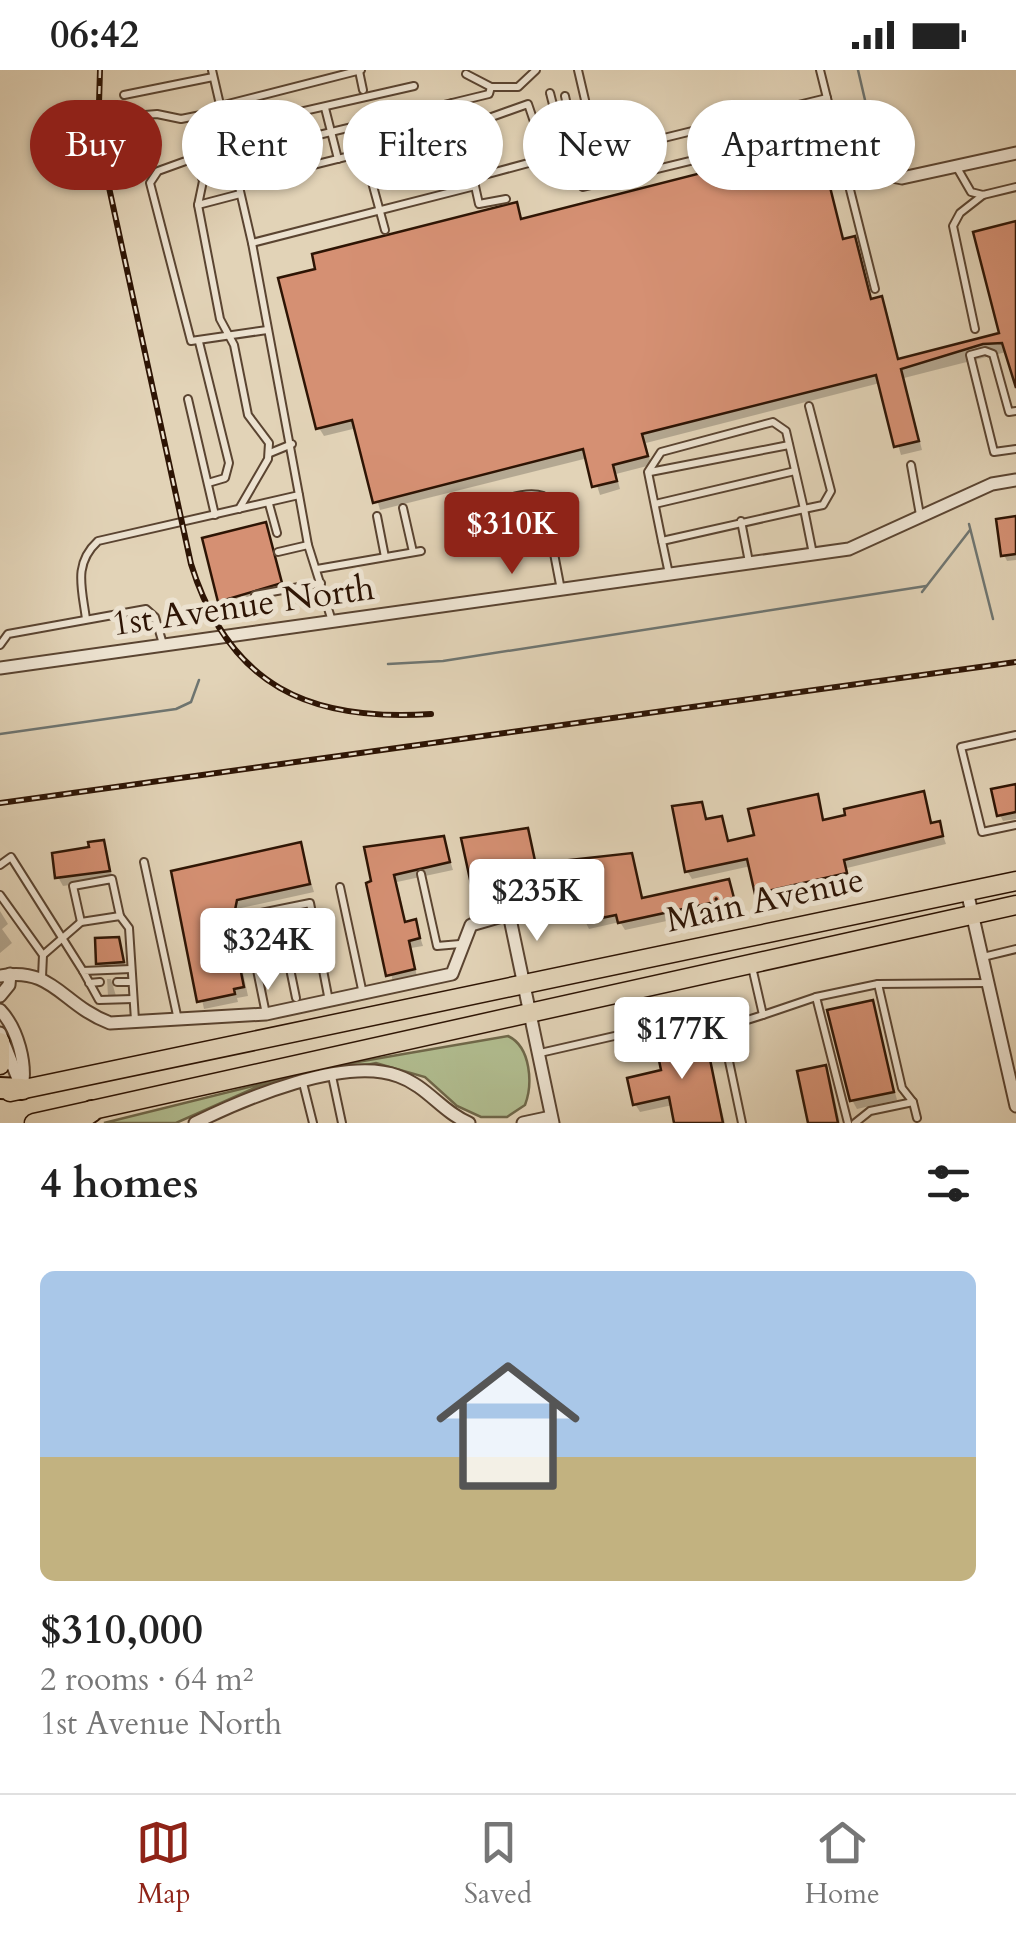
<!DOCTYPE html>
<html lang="en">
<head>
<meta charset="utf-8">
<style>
	body { margin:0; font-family:Cardo,serif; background:#f2f2f2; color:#222; height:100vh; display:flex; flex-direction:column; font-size:38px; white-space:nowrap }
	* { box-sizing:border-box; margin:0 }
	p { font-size:32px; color:#767676 }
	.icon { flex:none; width:55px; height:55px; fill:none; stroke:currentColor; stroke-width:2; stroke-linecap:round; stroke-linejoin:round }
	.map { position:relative; height:1053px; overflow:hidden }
	.sheet { display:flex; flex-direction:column; background:#fff; flex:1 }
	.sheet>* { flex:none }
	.guide { position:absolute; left:30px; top:30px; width:958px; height:90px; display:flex; gap:20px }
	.price { position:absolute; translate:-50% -85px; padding:0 22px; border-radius:10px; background:#fff; color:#222; font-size:32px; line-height:65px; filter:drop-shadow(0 2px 5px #0008) }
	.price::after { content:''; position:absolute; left:50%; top:60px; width:30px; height:22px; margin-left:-15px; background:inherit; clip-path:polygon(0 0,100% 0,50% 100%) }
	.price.selected { background:#8f2418; color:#fff }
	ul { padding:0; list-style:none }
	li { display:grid; align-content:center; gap:20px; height:530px; padding:0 40px }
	li span { display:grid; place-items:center; height:310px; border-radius:15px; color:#555 }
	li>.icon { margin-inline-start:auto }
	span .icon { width:180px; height:180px; fill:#fffc; stroke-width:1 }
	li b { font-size:42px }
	h2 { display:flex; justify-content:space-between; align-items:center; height:120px; padding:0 40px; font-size:42px }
	.pill { padding:0 35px; border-radius:45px; background:#fff; box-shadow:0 2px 8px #0004; font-size:35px; line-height:90px }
	.pill.selected { background:#8f2418; color:#fff }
	.status { display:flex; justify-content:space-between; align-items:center; height:70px; padding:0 50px; background:#fff; direction:ltr }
	.status svg { height:28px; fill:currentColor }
	.dock { display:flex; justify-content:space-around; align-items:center; height:140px; border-top:2px solid #e0e0e0; background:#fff; font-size:28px; color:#767676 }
	.dock a { display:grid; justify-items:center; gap:5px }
	.dock .selected { color:#8f2418 }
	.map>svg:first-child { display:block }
	.green { fill:#b1bd90; stroke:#6f684a; stroke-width:2.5 }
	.shadow { fill:#0003 }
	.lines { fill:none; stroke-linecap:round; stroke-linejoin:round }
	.stream { stroke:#6e7571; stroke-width:2.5 }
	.building { fill:#d59073; stroke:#2d1404; stroke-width:2.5 }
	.service-casing { stroke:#5a4431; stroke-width:10 }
	.minor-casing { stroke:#5a4431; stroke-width:15 }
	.primary-casing { stroke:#2d1404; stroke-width:21 }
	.motorway-casing { stroke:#2d1404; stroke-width:24 }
	.service { stroke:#ece2d0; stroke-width:6 }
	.minor { stroke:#ece2d0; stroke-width:11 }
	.primary { stroke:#e2d3b7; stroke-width:18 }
	.motorway { stroke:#e2d3b7; stroke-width:20 }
	.rail-casing { stroke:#2d1404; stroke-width:6 }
	.rail { stroke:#ece2d0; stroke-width:2.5; stroke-dasharray:8; stroke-linecap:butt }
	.labels { text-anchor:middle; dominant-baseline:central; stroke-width:10; stroke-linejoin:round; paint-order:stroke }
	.street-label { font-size:35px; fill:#2d1404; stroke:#ece2d0 }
</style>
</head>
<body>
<div class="status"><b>06:42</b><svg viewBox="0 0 49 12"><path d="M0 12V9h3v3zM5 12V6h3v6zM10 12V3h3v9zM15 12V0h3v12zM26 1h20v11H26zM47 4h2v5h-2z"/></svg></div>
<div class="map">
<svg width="1016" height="1053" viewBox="0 0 1016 1053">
	<rect width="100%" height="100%" fill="#e2d3b7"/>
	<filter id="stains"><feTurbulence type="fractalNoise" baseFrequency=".002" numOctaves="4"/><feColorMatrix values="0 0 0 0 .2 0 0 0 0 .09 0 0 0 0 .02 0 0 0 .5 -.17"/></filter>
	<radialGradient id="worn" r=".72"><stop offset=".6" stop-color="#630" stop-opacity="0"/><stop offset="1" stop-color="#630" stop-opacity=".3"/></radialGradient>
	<path class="green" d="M508 966C531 977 533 1014 525 1035L507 1047H481L457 1036 425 1007 376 993 257 1017 176 1053H104L334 996Z"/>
	<g class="shadow">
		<polygon points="817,76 844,171 853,169 858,178 872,231 881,229 886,237 899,291 1002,264 1016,154 1016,319 1006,282 904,308 922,380 901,385 880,313 646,373 651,395 616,404 620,419 600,425 588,388 380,440 357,358 324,366 319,358 516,135 523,151"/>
		<polygon points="1016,448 1016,490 1007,491 1004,485"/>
		<polygon points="265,454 285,522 225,539 220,531"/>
		<polygon points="1016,718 1016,749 1003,751 1000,745"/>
		<polygon points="923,724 933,756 939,754 946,774 847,798 850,811 762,831 751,796 692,809 687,801 701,734 708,751 721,748 729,773 757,767 816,727 825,752"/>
		<polygon points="526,761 539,806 516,811 517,817 502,821 498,815 477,820 464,770"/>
		<polygon points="443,768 453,800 397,812 406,854 415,852 423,876 411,878 417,907 393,912 369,815"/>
		<polygon points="103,773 113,809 63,816 58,807"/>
		<polygon points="300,775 314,822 241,838 239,849 232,850 248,926 237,928 238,932 204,939 174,803"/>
		<polygon points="631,785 644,831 728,812 736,836 625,860 620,852 589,859 585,851"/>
		<polygon points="0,841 8,854 2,859 12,873 0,883"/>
		<polygon points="117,870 126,898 102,899 98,893"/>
		<polygon points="107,909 111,909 116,926 108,926"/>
		<polygon points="872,932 897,1030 857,1039 852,1030"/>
		<polygon points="704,967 725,1053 677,1053 673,1035 640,1042 635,1034"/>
		<polygon points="825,998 830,1007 840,1053 811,1053 800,1003"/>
	</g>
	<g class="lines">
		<g class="stream">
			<polyline points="858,0 872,60"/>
			<polyline points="969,454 993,549"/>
			<polyline points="922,522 970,460"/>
			<polyline points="388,594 443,591 926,516"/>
			<polyline points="0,664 176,639 191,632 199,610"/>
		</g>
	</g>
	<g class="building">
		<polygon points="819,73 843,169 855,166 871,229 882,226 898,289 999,263 973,162 1016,151 1016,318 1002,273 983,274 901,299 919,371 894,377 876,305 642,364 648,386 613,395 617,411 592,417 583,379 373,433 352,350 316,359 278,208 315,199 312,184 517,132 521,149"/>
		<polygon points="1016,446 1016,484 1001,486 996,449"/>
		<polygon points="266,452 282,513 218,532 202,468"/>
		<polygon points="1016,714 1016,742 997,746 991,719"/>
		<polygon points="924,721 931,753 940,751 943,766 844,790 847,803 755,824 747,789 685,802 672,736 702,732 706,749 722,746 728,771 754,765 748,739 818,724 823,750 845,745 844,739"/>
		<polygon points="528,758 537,800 496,816 494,809 471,814 461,768"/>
		<polygon points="444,766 450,792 394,805 405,852 416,849 420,868 409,871 415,899 386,906 366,813 371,811 364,777"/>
		<polygon points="104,770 110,801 55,808 52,783 89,777 88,772"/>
		<polygon points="301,772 310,814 237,830 235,840 229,842 244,917 234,919 235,924 197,932 171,801"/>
		<polygon points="632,783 642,828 729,809 734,828 618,853 616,845 582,852 569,790"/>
		<polygon points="119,867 124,892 96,894 95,868"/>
		<polygon points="873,930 894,1022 850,1031 827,940"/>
		<polygon points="705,965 723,1053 674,1053 669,1027 633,1035 627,1008 661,1000 656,976"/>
		<polygon points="826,995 838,1053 808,1053 797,1001"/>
	</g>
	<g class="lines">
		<g class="service-casing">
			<g id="service">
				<polyline points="578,0 596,77 615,80 827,28"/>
				<polyline points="820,0 834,56"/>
				<polyline points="359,1 363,20"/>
				<polyline points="466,4 491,17 518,17 536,0"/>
				<polyline points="550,23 566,85"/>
				<polyline points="124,25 213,7"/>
				<polyline points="452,33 489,24 491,17"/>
				<polyline points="220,36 361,0"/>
				<polyline points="325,38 338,89"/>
				<polyline points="133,46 157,44 181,49 221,41"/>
				<polyline points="225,59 414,16"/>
				<polyline points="190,69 203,111 198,135 220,249 234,275 248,345 269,373 268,389 239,439"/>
				<polyline points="364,83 385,160"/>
				<polyline points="231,86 452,33 458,59 528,34 547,90 583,117 834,56 875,219"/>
				<polyline points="194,88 158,101 150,113 191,271 267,260"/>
				<polyline points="956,96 971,122 983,125 1016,117"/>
				<polyline points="473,108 573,81 575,72 565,26"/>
				<polyline points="237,114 458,59 475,116 252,173"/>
				<polyline points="475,116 479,134 506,129"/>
				<polyline points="198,135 240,124"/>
				<polyline points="975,259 953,156 960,143 983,125"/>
				<polyline points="199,272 229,393 225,408 208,413"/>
				<polyline points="188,329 215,445"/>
				<polyline points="1016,341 1009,342 993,284 985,281 970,285 994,382 1016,379"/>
				<polyline points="270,383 292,374"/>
				<polyline points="911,395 920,445"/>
				<polyline points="650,402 789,375"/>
				<polyline points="299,425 308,475 332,551"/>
				<polyline points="269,434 277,463"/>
				<polyline points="655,434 795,401"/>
				<polyline points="403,438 413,482"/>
				<polyline points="377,446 385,487"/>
				<path d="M549 449 490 463 484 461 480 447C489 431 527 420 543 426L561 520"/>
				<polyline points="741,451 749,492"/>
				<polyline points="662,471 648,402 661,382 773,352 786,361 804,439 823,435 831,421 809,336"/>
				<polyline points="278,482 308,475"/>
				<polyline points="317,499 421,481"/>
				<polyline points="669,504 662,471 804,439 813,484"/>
				<polyline points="255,525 321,513"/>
				<path d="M86 549C82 518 73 494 98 471L299 425 252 173 212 0"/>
				<polyline points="0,575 8,564 146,539 155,547 163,574"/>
				<polyline points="1016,665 961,677 982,762 1016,755"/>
				<polyline points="144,792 178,950"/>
				<polyline points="0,795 11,787 83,901"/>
				<polyline points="421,804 437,876 460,874"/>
				<polyline points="340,817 363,924"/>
				<polyline points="0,825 43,885"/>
				<polyline points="278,840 296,928"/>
				<polyline points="511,843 564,831"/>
				<polyline points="81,852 73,816 112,809 120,846"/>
				<polyline points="983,887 1016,879"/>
				<polyline points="752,897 763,945 816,927 878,914 987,913"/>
				<polyline points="131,899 83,901 99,930 133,929"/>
				<polyline points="42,907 43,885 81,852 120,846 129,858 135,950"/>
				<polyline points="117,912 132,912"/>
				<polyline points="89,913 100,912"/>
				<polyline points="878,914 902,1018 913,1032 917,1048"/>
				<polyline points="816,927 848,1053"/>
				<polyline points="266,944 246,846 310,833 329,931"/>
				<polyline points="722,958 763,945"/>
				<polyline points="540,983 702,946 722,958 742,1053"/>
				<polyline points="332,1006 342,1053"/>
				<polyline points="303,1013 313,1053"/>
				<polyline points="855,1053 870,1041 913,1032"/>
			</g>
		</g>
		<g class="minor-casing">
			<g id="minor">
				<polyline points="847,97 902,108 1016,83"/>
				<polyline points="0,598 849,479 992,414 1016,410"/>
				<polyline points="967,821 1016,1036"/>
				<path d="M0 906C53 896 62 935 110 953L266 944 452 904 471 855 509 844 553 1053"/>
				<polyline points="0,926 9,915 10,904"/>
				<path d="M0 940C18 959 27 994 22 1019"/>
				<polyline points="0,963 22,1019"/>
				<path d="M195 1053C244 1029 344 986 398 1006 427 1016 442 1042 469 1053"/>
				<polyline points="523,1053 551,1047"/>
			</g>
		</g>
		<g class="primary-casing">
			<g id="primary">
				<polyline points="0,972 0,995"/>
				<polyline points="10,1022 1016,811"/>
				<polyline points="34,1053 1016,835"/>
			</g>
		</g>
		<g class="motorway-casing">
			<g id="motorway">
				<polyline points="0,1018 22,1019"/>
				<polyline points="75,1053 92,1041"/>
			</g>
		</g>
		<use href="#service" class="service"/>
		<use href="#minor" class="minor"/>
		<use href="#primary" class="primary"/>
		<use href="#motorway" class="motorway"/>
		<g class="rail-casing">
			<g id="rail">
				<path d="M100 0 98 67 191 494C229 616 309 652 431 644"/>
				<polyline points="0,733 1016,592"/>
			</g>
		</g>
		<use href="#rail" class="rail"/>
	</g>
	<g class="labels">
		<g class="street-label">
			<text transform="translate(243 536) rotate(-8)">1st Avenue North</text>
			<text transform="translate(765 830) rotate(-12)">Main Avenue</text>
		</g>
	</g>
	<rect width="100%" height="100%" filter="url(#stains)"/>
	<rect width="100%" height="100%" fill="url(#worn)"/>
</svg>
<b class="price selected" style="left:512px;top:507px">$310K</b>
<b class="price" style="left:537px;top:874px">$235K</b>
<b class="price" style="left:268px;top:923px">$324K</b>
<b class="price" style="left:682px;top:1012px">$177K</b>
<div class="guide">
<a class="pill selected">Buy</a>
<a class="pill">Rent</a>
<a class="pill">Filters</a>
<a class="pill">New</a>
<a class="pill">Apartment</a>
</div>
</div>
<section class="sheet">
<h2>4 homes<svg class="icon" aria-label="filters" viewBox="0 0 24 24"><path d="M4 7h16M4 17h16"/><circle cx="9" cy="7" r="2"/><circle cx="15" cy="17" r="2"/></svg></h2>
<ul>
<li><span style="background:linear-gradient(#a9c7e8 60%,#c2b280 0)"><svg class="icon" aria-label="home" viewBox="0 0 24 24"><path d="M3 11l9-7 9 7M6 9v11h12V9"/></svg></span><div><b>$310,000</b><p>2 rooms · 64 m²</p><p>1st Avenue North</p></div></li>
</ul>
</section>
<nav class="dock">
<a class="selected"><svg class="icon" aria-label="map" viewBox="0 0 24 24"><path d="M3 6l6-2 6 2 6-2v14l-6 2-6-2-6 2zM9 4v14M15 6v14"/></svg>Map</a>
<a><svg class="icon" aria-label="saved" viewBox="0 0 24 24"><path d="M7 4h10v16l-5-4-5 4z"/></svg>Saved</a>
<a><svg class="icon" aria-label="home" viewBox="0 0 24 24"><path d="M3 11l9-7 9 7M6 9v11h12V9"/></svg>Home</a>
</nav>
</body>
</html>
